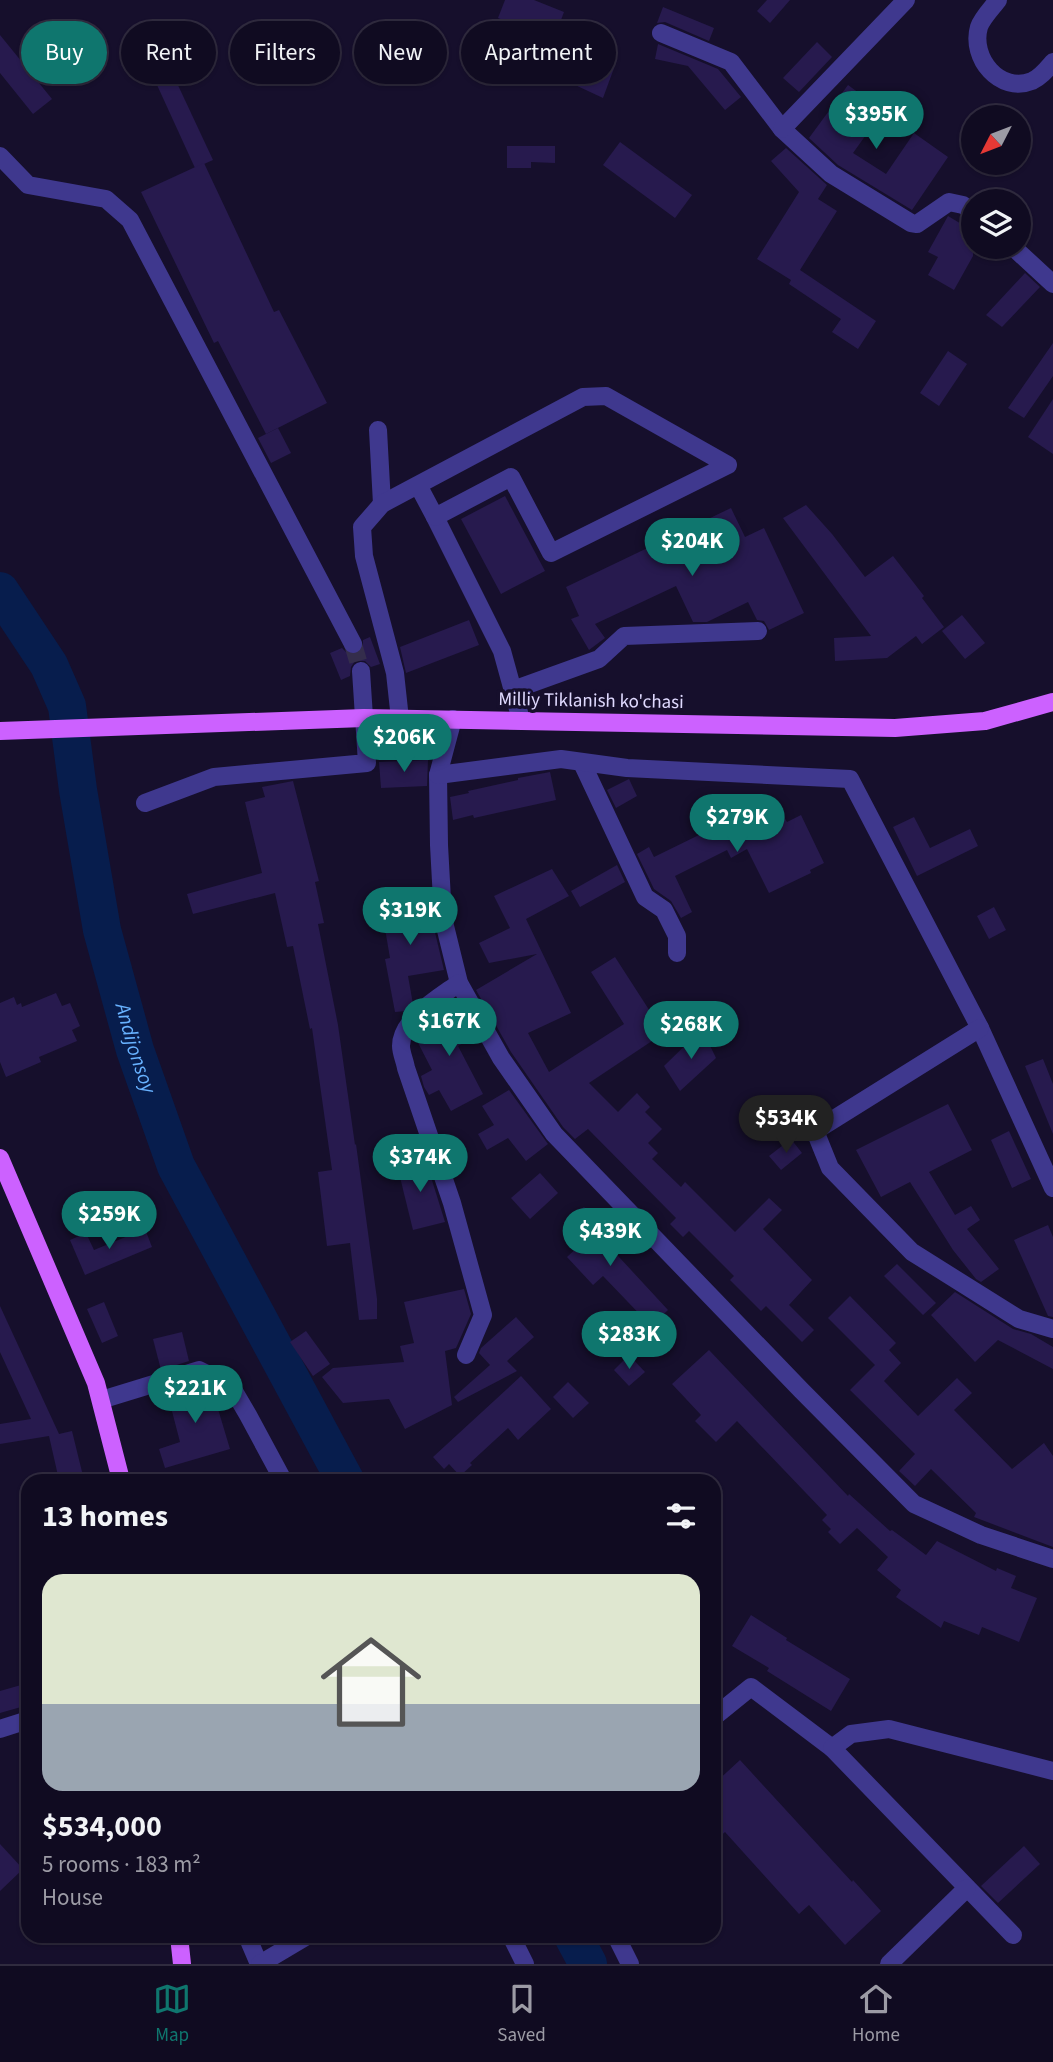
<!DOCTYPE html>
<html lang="en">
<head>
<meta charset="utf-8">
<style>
	body { margin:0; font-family:"Source Sans 3",sans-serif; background:#19142a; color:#f1f3f6; height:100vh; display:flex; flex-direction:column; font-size:26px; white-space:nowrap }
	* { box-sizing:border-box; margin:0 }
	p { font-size:23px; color:#9c9ba5 }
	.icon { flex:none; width:38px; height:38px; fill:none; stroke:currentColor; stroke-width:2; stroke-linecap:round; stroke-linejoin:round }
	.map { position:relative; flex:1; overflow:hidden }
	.drawer { position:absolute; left:21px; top:1474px; width:700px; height:469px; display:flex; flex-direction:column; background:#100b21; border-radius:21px; box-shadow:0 2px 5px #0004,0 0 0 2px #302b3f }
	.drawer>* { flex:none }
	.top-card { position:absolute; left:21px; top:21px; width:700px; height:63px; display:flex; gap:14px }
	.needle { width:46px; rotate:228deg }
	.tools { position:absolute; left:961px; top:105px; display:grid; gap:14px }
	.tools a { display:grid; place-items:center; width:70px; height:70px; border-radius:50%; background:#100b21; box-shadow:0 2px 5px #0004,0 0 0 2px #302b3f; font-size:35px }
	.price { position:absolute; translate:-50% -60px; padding:0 16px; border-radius:24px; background:#0f766e; color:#fff; font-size:23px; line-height:46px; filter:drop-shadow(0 2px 4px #0008) }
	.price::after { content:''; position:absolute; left:50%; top:42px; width:21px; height:16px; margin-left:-10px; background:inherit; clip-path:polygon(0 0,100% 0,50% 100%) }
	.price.on { background:#222; color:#fff }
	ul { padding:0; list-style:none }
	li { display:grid; align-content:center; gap:14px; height:371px; padding:0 21px }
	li+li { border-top:2px solid #302b3f }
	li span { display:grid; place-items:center; height:217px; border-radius:21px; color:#555 }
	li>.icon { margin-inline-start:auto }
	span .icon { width:126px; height:126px; fill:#fffc; stroke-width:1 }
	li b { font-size:30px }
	h2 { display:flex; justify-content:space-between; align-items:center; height:84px; padding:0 21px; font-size:30px }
	.tag { padding:0 24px; border-radius:32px; background:#100b21; box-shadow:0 2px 5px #0004,0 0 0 2px #302b3f; font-size:24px; line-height:63px }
	.tag.on { background:#0f766e; color:#fff }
	.menu { display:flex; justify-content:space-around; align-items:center; height:98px; border-top:2px solid #302b3f; background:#100b21; font-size:19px; color:#9c9ba5 }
	.menu a { display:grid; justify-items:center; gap:4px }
	.menu .on { color:#0f766e }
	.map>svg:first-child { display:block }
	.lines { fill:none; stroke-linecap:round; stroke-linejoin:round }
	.river { stroke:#071d4d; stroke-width:38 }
	.building { fill:#271a4e }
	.minor-tunnel { stroke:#342d4c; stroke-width:18; stroke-dasharray:18 9; stroke-linecap:butt }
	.minor { stroke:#3f388e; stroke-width:18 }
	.major { stroke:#cc61ff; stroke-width:18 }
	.labels { text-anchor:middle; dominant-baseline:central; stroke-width:7; stroke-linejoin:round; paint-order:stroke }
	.street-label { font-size:19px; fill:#e0daff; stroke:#160f2c }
	.water-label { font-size:21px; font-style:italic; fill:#68b2ff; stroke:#160f2c }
</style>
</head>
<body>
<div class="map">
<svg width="1053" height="1964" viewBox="0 0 1053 1964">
	<rect width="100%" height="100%" fill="#160f2c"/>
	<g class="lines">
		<g class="river">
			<path id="s1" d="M0 591 49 665 67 706 78 790 102 930 135 1050 176 1166 345 1480"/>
			<polyline points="573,1936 588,1964"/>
		</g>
	</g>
	<g class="building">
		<polygon points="505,0 534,0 564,12 553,41 498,18"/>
		<polygon points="767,0 790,0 770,23 757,11"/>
		<polygon points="663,7 714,28 709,41 665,22 657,23"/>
		<polygon points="563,29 595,44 592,48 617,60 603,98 558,77 560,65 554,62"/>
		<polygon points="0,35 52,99 33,114 0,73"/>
		<polygon points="817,42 832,57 799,92 783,78"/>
		<polygon points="658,44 718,69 741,97 725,110 688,66 655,59"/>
		<polygon points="169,66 213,160 195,168 152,74"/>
		<polygon points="848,85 878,107 862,128 868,132 853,153 886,174 914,133 948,157 912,210 838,165 809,138"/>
		<polygon points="620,142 692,195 675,218 603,165"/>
		<polygon points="507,146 555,146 555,163 531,162 531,168 507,168"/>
		<polygon points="786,148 827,185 818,199 837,211 800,270 876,321 858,349 832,332 841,319 789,284 791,280 757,259 799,192 771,161"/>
		<polygon points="204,163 274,312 279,310 327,403 266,434 218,341 214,343 141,192"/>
		<polygon points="948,216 973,231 973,256 954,290 928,275 938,257 928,252"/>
		<polygon points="1025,273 1040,287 1002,327 986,315"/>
		<polygon points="1053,343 1053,376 1024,418 1008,408"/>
		<polygon points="948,351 967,364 939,406 920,393"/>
		<polygon points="1053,399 1053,454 1028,437"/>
		<polygon points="278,428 291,453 271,463 258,438"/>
		<polygon points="505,496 545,571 501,594 461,519"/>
		<polygon points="806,505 832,534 865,577 893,556 924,596 922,598 944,627 922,644 916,636 887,658 835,661 834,638 871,636 783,518"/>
		<polygon points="731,508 745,537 764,528 804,613 769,630 764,621 757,620 748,602 707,622 693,622 676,586 595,624 605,638 589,650 571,619 579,616 566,587"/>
		<polygon points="962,615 985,643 965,659 942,631"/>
		<polygon points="469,620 479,645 406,673 400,647"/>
		<polygon points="370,637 380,664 371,667 365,661 355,661 351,667 350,676 341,680 330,653 342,648 348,654 358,654 363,649 363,640"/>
		<polygon points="428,760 427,786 381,788 379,762"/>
		<polygon points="550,772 556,800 474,818 473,815 453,820 450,797 469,793 468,791 518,780 518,778"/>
		<polygon points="629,779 637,796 616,808 607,790"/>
		<polygon points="293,781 319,881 315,882 324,923 318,924 338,1025 355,1145 356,1144 377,1299 377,1319 359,1320 350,1243 327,1246 318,1172 332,1170 312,1028 310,1029 293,946 287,947 275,893 193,914 187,894 262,873 245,802 265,797 262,787"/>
		<polygon points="780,810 787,822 801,815 824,863 810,870 811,873 769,893 747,849 731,858 727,850 675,876 692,912 681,918 671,901 654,889 637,854 649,847 654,857 701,834 698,828 731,812 740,830"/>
		<polygon points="914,817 930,848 970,829 978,846 917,876 893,827"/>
		<polygon points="617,865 625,882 580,907 571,891"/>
		<polygon points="552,869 569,896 526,919 571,1013 528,1033 549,1072 624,1024 591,972 615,957 664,1033 589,1083 618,1112 637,1093 650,1107 645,1112 662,1129 648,1143 658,1153 652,1159 681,1187 685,1182 735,1232 769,1198 782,1210 763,1229 812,1280 789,1305 814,1330 802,1342 766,1306 761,1311 730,1280 734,1276 689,1231 683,1237 670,1224 676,1218 588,1129 575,1139 563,1127 511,1052 476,990 537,954 489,963 479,943 510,928 494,896"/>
		<polygon points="430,895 432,920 444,970 408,976 413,1004 406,1011 395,1012 385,959 390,958 383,917 395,915 393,901"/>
		<polygon points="994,907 1006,930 989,939 977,916"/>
		<polygon points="56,993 62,1006 70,1003 80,1026 72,1030 77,1041 39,1057 41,1062 6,1077 0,1062 0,1003 14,997 17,1005 21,1003 22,1007"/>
		<polygon points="456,1001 476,1036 458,1046 483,1094 451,1111 439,1090 429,1095 424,1087 421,1076 432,1070 415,1037 426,1023 453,1008 451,1005"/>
		<polygon points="702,1029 716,1058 680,1091 664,1066"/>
		<polygon points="1043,1059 1053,1084 1053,1134 1025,1066"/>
		<polygon points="509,1090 548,1144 526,1161 508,1138 487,1150 478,1134 494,1125 482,1106"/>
		<polygon points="948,1104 972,1150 929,1172 955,1215 971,1206 980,1220 967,1229 999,1269 981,1282 976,1279 953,1250 910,1182 881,1197 856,1150"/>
		<polygon points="1009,1131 1031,1179 1012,1188 991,1140"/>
		<polygon points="791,1139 802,1153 781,1170 769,1156"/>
		<polygon points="425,1158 445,1222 413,1230 397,1165"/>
		<polygon points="540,1173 558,1193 530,1219 511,1198"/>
		<polygon points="584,1207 601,1225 595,1231 668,1310 651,1326 603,1276 593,1285 567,1257 582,1243 565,1224"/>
		<polygon points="1048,1225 1053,1237 1053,1317 1048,1316 1014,1240"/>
		<polygon points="145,1229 152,1247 85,1275 70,1240 86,1233 94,1250"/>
		<polygon points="897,1264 936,1303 923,1315 884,1276"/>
		<polygon points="464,1289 471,1314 456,1348 445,1351 452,1405 405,1429 389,1399 343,1403 322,1377 333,1368 404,1362 400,1346 414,1343 404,1302"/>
		<polygon points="955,1292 1013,1329 1031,1334 1053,1347 1053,1369 998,1340 975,1362 931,1315"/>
		<polygon points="850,1296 896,1343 889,1350 901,1363 884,1381 918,1416 957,1378 972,1393 954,1410 1012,1469 1044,1443 1053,1456 1053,1547 974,1517 976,1513 931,1469 915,1486 899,1471 915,1454 850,1390 875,1365 828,1318"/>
		<polygon points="104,1302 118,1336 102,1343 87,1309"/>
		<polygon points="0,1306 59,1434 72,1431 84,1480 59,1480 49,1436 0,1444 0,1424 31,1419 0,1352"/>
		<polygon points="516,1317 534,1337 507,1361 517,1371 458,1402 454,1397 490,1365 479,1353 481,1348"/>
		<polygon points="306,1331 330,1364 313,1376 290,1342"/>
		<polygon points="182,1332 189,1361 161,1370 153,1339"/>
		<polygon points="709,1350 848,1496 849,1494 890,1531 892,1530 926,1555 937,1541 996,1571 997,1568 1016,1576 1011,1588 1037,1598 1019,1642 982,1627 979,1635 944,1621 941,1628 896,1597 901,1590 877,1570 888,1557 857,1528 840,1544 828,1532 831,1529 822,1520 827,1515 737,1421 716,1442 695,1421 701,1415 672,1384"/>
		<polygon points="629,1355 645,1372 629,1386 614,1370"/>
		<polygon points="521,1376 551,1409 518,1440 508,1428 470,1463 472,1465 460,1476 449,1464 444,1469 433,1457"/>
		<polygon points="198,1382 212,1389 230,1449 165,1468 159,1449 180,1442 167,1392"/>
		<polygon points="568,1382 589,1403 573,1418 553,1397"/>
		<polygon points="751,1615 787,1638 786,1640 850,1679 831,1711 767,1671 769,1668 732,1646"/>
		<polygon points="28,1683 28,1705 0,1713 0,1691"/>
		<polygon points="740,1760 852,1882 853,1880 881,1911 845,1945 809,1905 799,1914 725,1832 714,1842 714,1784"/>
		<polygon points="0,1844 23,1869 0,1891"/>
		<polygon points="1024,1846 1040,1864 998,1903 981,1886"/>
	</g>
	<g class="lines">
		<polyline class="minor-tunnel" points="353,644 361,671"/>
		<g class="minor">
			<path d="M998 0C992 8 982 18 979 27 970 58 1000 94 1032 81 1041 77 1047 69 1053 62"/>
			<polyline points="661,33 731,62 782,129 831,174 911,223 917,224 949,202 963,205 973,212"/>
			<polyline points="782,129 906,0"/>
			<polyline points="0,156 28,185 106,199 130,220 353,644"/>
			<polyline points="1013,247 1053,284"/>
			<polyline points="378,430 382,504"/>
			<polyline points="435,517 502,651 521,720"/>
			<polyline points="513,690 599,659 624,636 758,631"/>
			<polyline points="400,719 395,673 364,556 362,527 382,504 583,397 606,396 728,465 551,553 511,477 435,517 418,485"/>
			<polyline points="453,719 438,775 439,845 443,918 459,983 501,1058 554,1134 801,1390 914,1504 981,1535 1053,1559"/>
			<polyline points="582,763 645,897 664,910 677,936 677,953"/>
			<polyline points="438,775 561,759 627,768 850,779 980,1028 1053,1188"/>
			<polyline points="145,803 214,777 367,763 361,671"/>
			<path d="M459 983C440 997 401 1019 401 1046 401 1053 405 1061 406 1068L452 1203 483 1315 466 1355"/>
			<polyline points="980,1028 815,1131 830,1168 912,1252 1019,1319 1053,1329"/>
			<polyline points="101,1400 199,1370 231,1386 248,1415 283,1480"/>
			<polyline points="714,1717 751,1687 832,1748"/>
			<polyline points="0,1729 28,1720"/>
			<polyline points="1013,1935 832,1748 851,1734 889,1729 1053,1771"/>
			<polyline points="247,1936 259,1964"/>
			<polyline points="511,1936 525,1964"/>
			<polyline points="616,1936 630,1964"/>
			<polyline points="260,1964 307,1936"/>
			<polyline points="889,1964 967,1888"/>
		</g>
		<g class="major">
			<polyline points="0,731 364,718 895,728 985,721 1053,702"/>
			<polyline points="0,1158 96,1383 121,1480"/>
			<polyline points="179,1936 182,1964"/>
		</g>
	</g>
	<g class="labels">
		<g class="street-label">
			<text transform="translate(591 701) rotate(1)">Milliy Tiklanish ko'chasi</text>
		</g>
		<g class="water-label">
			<text stroke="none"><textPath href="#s1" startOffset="483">Andijonsoy</textPath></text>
		</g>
	</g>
</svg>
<div class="tools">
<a><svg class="needle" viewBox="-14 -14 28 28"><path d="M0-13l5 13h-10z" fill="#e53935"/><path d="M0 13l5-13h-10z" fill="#9c9ba5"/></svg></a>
<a><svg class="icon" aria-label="layers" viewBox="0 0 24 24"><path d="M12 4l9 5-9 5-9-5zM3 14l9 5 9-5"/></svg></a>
</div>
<b class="price" style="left:876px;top:151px">$395K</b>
<b class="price" style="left:692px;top:578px">$204K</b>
<b class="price" style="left:404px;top:774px">$206K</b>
<b class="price" style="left:737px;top:854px">$279K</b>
<b class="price" style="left:410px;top:947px">$319K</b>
<b class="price" style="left:449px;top:1058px">$167K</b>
<b class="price" style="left:691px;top:1061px">$268K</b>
<b class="price on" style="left:786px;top:1155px">$534K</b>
<b class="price" style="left:420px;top:1194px">$374K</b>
<b class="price" style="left:109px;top:1251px">$259K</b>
<b class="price" style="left:610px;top:1268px">$439K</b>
<b class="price" style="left:629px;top:1371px">$283K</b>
<b class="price" style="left:195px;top:1425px">$221K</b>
<div class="top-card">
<a class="tag on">Buy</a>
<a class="tag">Rent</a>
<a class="tag">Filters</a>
<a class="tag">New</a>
<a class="tag">Apartment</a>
</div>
<section class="drawer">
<h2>13 homes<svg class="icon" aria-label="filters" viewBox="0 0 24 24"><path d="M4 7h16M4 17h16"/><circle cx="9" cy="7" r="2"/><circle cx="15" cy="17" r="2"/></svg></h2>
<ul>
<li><span style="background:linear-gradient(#dfe7d0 60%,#9aa5b1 0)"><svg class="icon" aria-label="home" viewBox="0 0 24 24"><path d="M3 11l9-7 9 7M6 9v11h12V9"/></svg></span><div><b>$534,000</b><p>5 rooms · 183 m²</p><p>House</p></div></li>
</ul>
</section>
</div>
<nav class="menu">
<a class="on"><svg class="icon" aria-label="map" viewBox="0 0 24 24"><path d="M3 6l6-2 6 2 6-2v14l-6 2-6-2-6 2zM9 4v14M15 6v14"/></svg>Map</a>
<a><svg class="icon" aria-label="saved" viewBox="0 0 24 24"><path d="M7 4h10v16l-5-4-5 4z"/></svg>Saved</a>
<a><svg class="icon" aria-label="home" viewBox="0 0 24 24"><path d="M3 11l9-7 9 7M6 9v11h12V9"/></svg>Home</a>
</nav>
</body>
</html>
